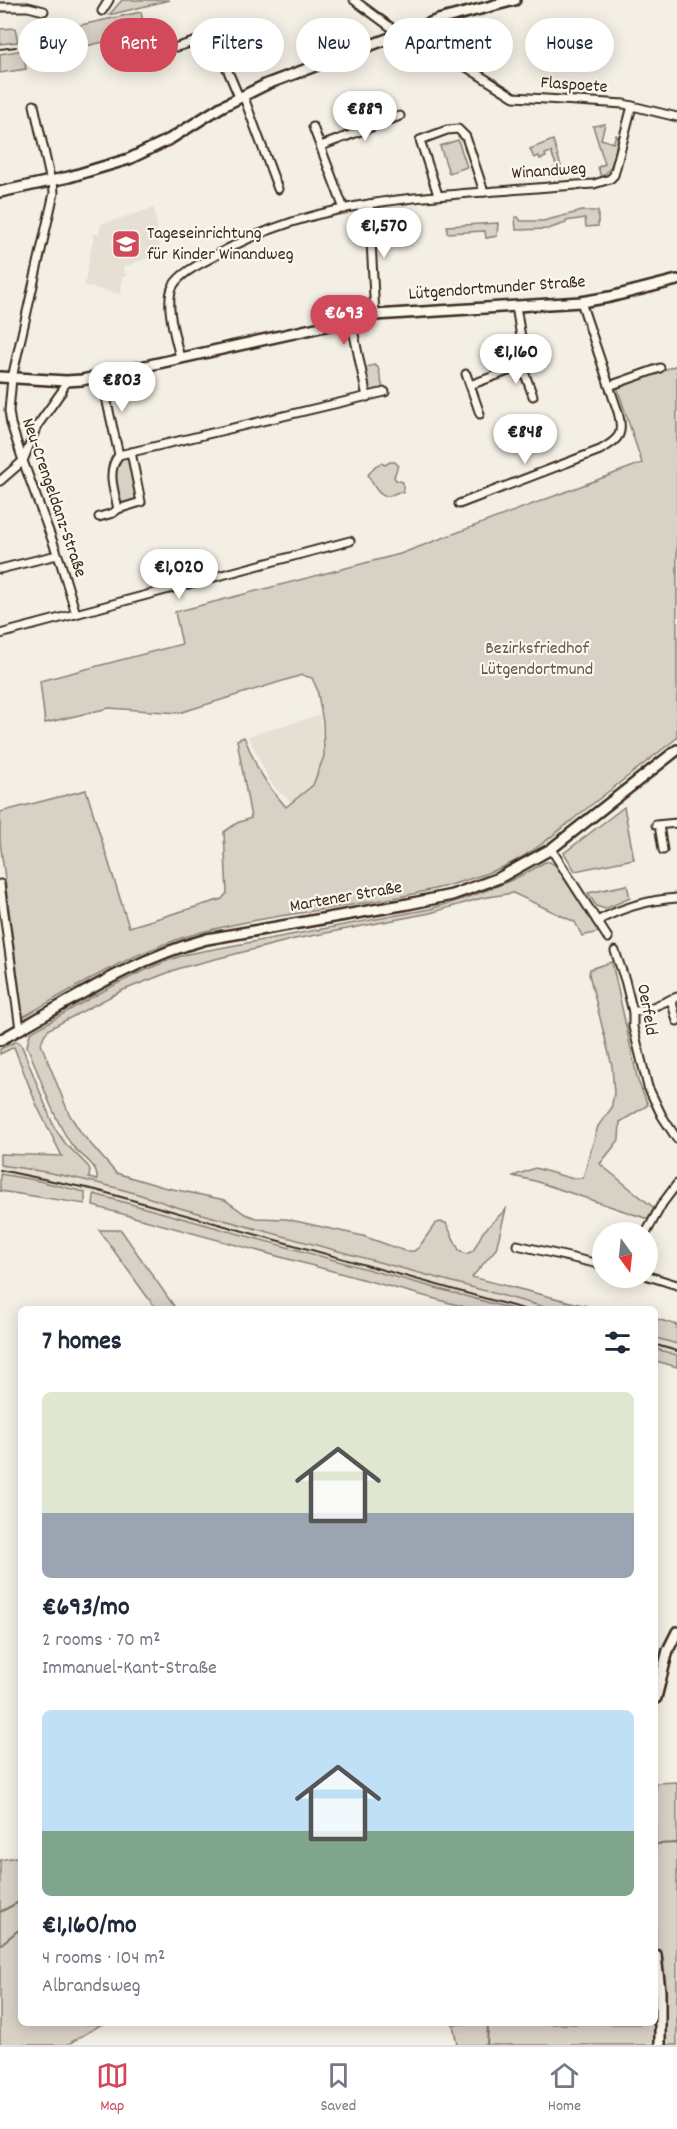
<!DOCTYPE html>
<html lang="en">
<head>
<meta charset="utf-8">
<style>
	body { margin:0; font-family:Dekko,sans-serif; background:#f6f6f7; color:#1f2937; height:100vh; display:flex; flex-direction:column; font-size:22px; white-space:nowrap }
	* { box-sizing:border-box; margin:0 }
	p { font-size:20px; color:#747a83 }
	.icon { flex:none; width:33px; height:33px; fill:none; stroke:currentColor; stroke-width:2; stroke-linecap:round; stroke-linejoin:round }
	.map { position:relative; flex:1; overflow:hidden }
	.side { position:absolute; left:18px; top:1306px; width:640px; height:720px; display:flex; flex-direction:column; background:#fff; border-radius:9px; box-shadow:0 3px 15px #0003 }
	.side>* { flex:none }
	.banner { position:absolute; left:18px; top:18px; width:642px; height:54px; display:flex; gap:12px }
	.needle { width:39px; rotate:165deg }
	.controls { position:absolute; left:592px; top:1222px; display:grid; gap:12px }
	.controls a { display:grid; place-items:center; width:66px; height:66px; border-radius:50%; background:#fff; box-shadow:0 3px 15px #0003; font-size:30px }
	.price { position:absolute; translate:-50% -51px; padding:0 14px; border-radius:21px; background:#fff; color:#222; font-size:20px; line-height:39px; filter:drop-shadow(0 2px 3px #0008) }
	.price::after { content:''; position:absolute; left:50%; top:36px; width:18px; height:14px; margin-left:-9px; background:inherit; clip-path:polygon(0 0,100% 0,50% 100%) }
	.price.on { background:#d1495b; color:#fff }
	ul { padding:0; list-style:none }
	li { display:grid; align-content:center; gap:12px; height:318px; padding:0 24px }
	li span { display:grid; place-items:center; height:186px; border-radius:9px; color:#555 }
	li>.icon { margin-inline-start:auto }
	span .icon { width:108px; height:108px; fill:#fffc; stroke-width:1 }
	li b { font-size:26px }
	h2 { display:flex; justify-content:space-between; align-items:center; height:72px; padding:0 24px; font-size:26px }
	.pill { padding:0 21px; border-radius:27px; background:#fff; box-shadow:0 3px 15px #0003; font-size:21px; line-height:54px }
	.pill.on { background:#d1495b; color:#fff }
	.tabs { display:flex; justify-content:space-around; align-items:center; height:84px; border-top:2px solid #e0e1e3; background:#fff; font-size:16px; color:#747a83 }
	.tabs a { display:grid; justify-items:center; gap:3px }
	.tabs .on { color:#d1495b }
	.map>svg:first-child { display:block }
	.built { fill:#e5dfd4 }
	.green { fill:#d8d1c6; stroke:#8a7e72; stroke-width:1.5 }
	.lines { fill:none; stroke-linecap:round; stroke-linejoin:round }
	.stream { stroke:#817468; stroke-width:2 }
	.street-casing { stroke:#3b2a1e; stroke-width:11 }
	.secondary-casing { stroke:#3b2a1e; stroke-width:14 }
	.street { stroke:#fbf7ec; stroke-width:7 }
	.secondary { stroke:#fbf7ec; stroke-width:9 }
	.rail { stroke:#3b2a1e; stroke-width:2 }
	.labels { text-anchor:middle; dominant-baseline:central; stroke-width:4.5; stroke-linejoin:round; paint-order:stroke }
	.street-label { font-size:18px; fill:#3b2a1e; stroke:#fbf7ec }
	.poi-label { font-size:18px; fill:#3b2a1e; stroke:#fbf7ec; text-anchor:start }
	.park-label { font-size:18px; fill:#625448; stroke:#fbf7ec }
</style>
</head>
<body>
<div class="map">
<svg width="677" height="2045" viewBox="0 0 677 2045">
	<rect width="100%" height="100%" fill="#f3efe4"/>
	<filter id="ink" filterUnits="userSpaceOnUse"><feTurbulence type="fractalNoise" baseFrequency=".0167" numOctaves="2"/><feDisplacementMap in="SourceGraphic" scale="12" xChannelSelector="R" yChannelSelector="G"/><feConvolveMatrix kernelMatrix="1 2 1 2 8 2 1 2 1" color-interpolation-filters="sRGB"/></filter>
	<g filter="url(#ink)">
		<g class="built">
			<polygon points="154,208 161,254 123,267 124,273 127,273 128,275 122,278 121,294 84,286 94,234 99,234 101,224"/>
			<polygon points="320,715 323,756 319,770 312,784 291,802 278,791 270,781 248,736"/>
			<polygon points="0,1165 88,1181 150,1197 176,1207 552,1309 512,1309 94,1194 35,1180 0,1174"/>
			<polygon points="656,1338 677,1344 677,1355 656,1349"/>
		</g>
		<g class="green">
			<polygon points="122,0 170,0 109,15"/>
			<polygon points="141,12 145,33 31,58 26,28 31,25 58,30"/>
			<polygon points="15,28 18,42 0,44 0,29"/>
			<polygon points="23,50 26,69 0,73 0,54"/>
			<path d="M605 124 601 139 613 143 616 135 618 136C615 149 616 168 601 177L598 167 605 164 593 126Z"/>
			<polygon points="458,140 467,167 449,173 440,146"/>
			<polygon points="553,140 564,176 551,176 549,170 557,167 551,152 545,154 546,157 540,159 539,156 534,158 530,149"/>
			<polygon points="582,211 598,211 598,226 586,227 585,218 566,221 566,223 548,229 516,230 515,217 518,217 521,221 543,221"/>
			<polygon points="498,223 497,236 486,238 485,231 447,233 447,226"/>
			<polygon points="374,365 378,367 383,388 371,393 369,391 364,368"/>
			<path d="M677 365V738C645 763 613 788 581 813 556 833 532 854 503 867 407 907 301 906 202 932 137 949 81 984 23 1017L0 841V812L86 790 129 927 222 899 227 893 224 832 237 823 251 818 237 740 244 737 258 769 271 789 286 807 313 785 324 756 323 722 317 689 312 678 302 675 179 713 109 708 45 723 40 681 182 644 175 612 400 554 642 463 617 387Z"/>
			<polygon points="125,457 128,458 131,461 138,497 137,501 121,505 118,502 114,469 120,459"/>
			<path d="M390 462H395L398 465 394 477 396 480 403 482V493L399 492C395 493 392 495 389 496 379 499 372 482 368 475L375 466 381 463 385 465Z"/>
			<polygon points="624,807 634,859 575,871 564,853"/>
			<path d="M545 862H550L556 866 599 932 582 936 575 922 513 893 482 898 430 913 295 939 180 968 121 991 49 1029 44 1035 41 1044 69 1114 82 1134 116 1173 163 1187 225 1200 245 1214 256 1218 286 1219 363 1236 405 1251H414L419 1247 435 1224 440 1222 446 1223 459 1250 466 1254 473 1251 483 1232 506 1209 496 1249 472 1277 598 1309H552L176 1207C120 1186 60 1173 0 1165V1154L62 1156 37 1106 14 1047 0 1054V1049L17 1041 21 1044 54 1127 65 1143 88 1166 90 1170 89 1178 97 1180C98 1162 80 1157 71 1144 51 1114 41 1078 27 1046L30 1033C81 1004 131 972 187 954L430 909C471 898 509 884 545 862Z"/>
			<polygon points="627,885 630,898 605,909 596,906 588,893"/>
			<polygon points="612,962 638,1081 648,1105 620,1122 619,1140 600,1164 654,1208 648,1219 535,1181 513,1176 535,1168 570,1178 583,1178 598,1126 611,1109 614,1094 612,1066 589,974 590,969"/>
			<polygon points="0,1174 35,1180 85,1192 85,1204 0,1191"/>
			<polygon points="94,1194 512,1309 472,1309 93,1206"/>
			<polygon points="99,1230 121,1230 176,1309 156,1309"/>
			<polygon points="657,1319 677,1325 677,1344 656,1338"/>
			<polygon points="656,1349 677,1355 677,1367 656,1361"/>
			<polygon points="677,1782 677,2045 457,2045 453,2024 656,2024 656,1783"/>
			<polygon points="21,1856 21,2024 102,2024 67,2045 0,2045 0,1860"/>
		</g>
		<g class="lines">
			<g class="stream">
				<polyline points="656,1844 677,1843"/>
				<polyline points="0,1912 21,1901"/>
				<polyline points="0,1945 21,1928"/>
				<polyline points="486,2024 488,2025 487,2045"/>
			</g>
			<g class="street-casing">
				<g id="street">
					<polyline points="354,0 400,34"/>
					<polyline points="0,7 28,7 44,11"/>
					<polyline points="102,11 109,0"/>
					<polyline points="420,27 434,45 444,53 514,97 624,104 677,117"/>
					<polyline points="177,47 213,36"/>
					<polyline points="243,95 278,189"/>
					<polyline points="239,97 213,36 253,25"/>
					<polyline points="34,105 51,182"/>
					<polyline points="313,127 344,209"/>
					<polyline points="321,146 400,116"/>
					<polyline points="53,181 54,193 12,378 9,411 11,424 23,461 61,564 76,614"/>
					<polyline points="438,195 420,140 447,130 458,129 466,137 484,192"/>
					<polyline points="369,204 375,315"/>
					<polyline points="351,320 367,397"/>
					<path d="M180 358C176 339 164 304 173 286 180 273 200 264 213 257 298 207 389 199 485 192 522 189 558 186 594 184L610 179 614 175 632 106"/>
					<polyline points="522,366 533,396"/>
					<polyline points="466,374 470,385 522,366 524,356 516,306"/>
					<polyline points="101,376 119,455"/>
					<polyline points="470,385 480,414"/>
					<polyline points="609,386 660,368"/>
					<path d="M131 452 141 502 118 509C114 490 106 471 119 455L385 392"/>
					<polyline points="0,481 23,461 37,426 62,391 66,381"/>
					<path d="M459 504 600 450C620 439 624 434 618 412L581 302"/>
					<polyline points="99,517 113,513 118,509"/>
					<polyline points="0,569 57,555"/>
					<polyline points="0,634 350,541"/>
					<polyline points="656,825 677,823"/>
					<polyline points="659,825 663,850"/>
					<polyline points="551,849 608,938"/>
					<polyline points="0,884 20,1029"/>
					<path d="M597 921C623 907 648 900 677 898"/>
					<polyline points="615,951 625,980 633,1012 633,1027 648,1087 662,1116 677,1139"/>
					<polyline points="671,999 677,1021"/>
					<polyline points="633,1012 650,1008 677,997"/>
					<polyline points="646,1233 662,1204 677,1184"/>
					<polyline points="517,1245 603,1265"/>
					<polyline points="648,1276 677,1285"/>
				</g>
			</g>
			<g class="secondary-casing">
				<g id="secondary">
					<polyline points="0,192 69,177 129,159 170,139 221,107 267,84 438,20 515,0"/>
					<polyline points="0,377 66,381 82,380 375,315 581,302 610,297 677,280"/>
					<path d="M0 1040C70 1002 129 960 207 939L408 904 452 895 499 878 551 849 677 750"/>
					<polyline points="656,1698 668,1650 677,1632"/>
					<polyline points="656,1955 660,1991 660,2045"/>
				</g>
			</g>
			<use href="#street" class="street"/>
			<use href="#secondary" class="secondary"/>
			<g class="rail">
				<polyline points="0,49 16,47"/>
				<polyline points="0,1170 96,1190 527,1310"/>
				<polyline points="656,1345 677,1351"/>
			</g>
		</g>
	</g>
	<defs>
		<g id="school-square" transform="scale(1.5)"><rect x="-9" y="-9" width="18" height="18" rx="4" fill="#d1495b" stroke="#fbf7ec"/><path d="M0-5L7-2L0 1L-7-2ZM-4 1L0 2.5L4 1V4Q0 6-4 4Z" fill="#fff"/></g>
	</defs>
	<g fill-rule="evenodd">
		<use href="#school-square" x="126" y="244"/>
	</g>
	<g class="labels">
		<g class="street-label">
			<text transform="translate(574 86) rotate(4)">Flaspoete</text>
			<text transform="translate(549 172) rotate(-4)">Winandweg</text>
			<text transform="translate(497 289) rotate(-4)">Lütgendortmunder Straße</text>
			<text transform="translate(53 498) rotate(71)">Neu-Crengeldanz-Straße</text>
			<text transform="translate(346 898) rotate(-10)">Martener Straße</text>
			<text transform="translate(646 1010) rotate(80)">Oerfeld</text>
		</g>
		<g class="poi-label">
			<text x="147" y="234">Tageseinrichtung<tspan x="147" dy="21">für Kinder Winandweg</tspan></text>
		</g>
		<g class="park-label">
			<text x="537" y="649">Bezirksfriedhof<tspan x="537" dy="21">Lütgendortmund</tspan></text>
		</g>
	</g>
</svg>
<div class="controls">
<a><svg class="needle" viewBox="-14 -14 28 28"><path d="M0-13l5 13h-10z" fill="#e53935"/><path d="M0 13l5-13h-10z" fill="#747a83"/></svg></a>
</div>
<b class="price" style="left:365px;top:142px">€889</b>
<b class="price" style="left:384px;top:259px">€1,570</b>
<b class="price on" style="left:344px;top:346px">€693</b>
<b class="price" style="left:516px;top:385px">€1,160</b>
<b class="price" style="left:122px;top:413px">€803</b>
<b class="price" style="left:525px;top:465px">€848</b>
<b class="price" style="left:179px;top:600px">€1,020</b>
<div class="banner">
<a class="pill">Buy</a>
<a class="pill on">Rent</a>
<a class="pill">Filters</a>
<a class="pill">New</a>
<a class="pill">Apartment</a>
<a class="pill">House</a>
</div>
<section class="side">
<h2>7 homes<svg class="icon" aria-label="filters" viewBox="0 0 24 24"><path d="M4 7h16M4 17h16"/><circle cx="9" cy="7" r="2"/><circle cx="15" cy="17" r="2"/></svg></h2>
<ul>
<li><span style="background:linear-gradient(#dfe7d0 65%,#9aa5b1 0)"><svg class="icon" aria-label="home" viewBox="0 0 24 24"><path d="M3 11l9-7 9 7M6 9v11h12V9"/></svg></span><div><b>€693/mo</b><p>2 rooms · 70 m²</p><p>Immanuel-Kant-Straße</p></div></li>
<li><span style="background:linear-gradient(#bfe0f5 65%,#7fa58c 0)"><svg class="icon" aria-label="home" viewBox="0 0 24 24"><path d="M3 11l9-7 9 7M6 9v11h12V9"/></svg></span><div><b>€1,160/mo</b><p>4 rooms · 104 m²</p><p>Albrandsweg</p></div></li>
</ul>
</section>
</div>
<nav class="tabs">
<a class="on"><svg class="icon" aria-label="map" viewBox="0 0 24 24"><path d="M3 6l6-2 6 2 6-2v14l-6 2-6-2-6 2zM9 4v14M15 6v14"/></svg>Map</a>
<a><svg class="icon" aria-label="saved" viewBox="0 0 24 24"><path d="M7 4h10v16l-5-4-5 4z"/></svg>Saved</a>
<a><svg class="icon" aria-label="home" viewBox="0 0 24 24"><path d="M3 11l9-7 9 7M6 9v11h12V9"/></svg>Home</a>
</nav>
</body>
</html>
